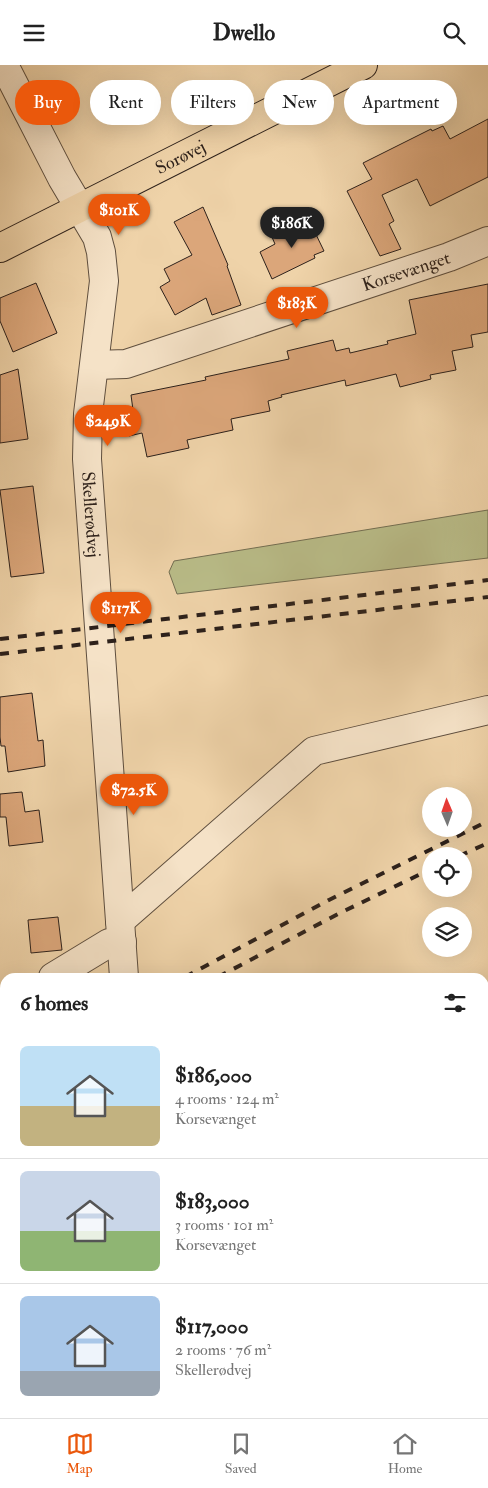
<!DOCTYPE html>
<html lang="en">
<head>
<meta charset="utf-8">
<style>
	body { margin:0; font-family:"IM FELL Double Pica",serif; background:#f2f2f2; color:#222; height:100vh; display:flex; flex-direction:column; font-size:19px; white-space:nowrap }
	* { box-sizing:border-box; margin:0 }
	p { font-size:16px; color:#767676 }
	.icon { flex:none; width:28px; height:28px; fill:none; stroke:currentColor; stroke-width:2; stroke-linecap:round; stroke-linejoin:round }
	.map { position:relative; flex:1; overflow:hidden }
	.side { position:absolute; left:0px; top:908px; width:489px; height:446px; display:flex; flex-direction:column; background:#fff; border-radius:15px 15px 0 0; box-shadow:0 5px 20px #0002 }
	.side>* { flex:none }
	.banner { position:absolute; left:15px; top:15px; width:459px; height:45px; display:flex; gap:10px }
	.needle { width:32px; rotate:358deg }
	.buttons { position:absolute; left:422px; top:722px; display:grid; gap:10px }
	.buttons a { display:grid; place-items:center; width:50px; height:50px; border-radius:50%; background:#fff; box-shadow:0 5px 20px #0002; font-size:25px }
	.price { position:absolute; translate:-50% -42px; padding:0 11px; border-radius:18px; background:#ea580c; color:#fff; font-size:16px; line-height:32px; filter:drop-shadow(0 1px 2px #0008) }
	.price::after { content:''; position:absolute; left:50%; top:30px; width:15px; height:11px; margin-left:-8px; background:inherit; clip-path:polygon(0 0,100% 0,50% 100%) }
	.price.current { background:#222; color:#fff }
	ul { padding:0; list-style:none }
	li { display:flex; align-items:center; gap:15px; height:125px; padding:0 20px }
	li+li { border-top:1px solid #e0e0e0 }
	li span { display:grid; place-items:center; flex:none; width:140px; height:100px; border-radius:8px; color:#555 }
	li>.icon { margin-inline-start:auto }
	span .icon { width:60px; height:60px; fill:#fffc; stroke-width:1 }
	li b { font-size:21px }
	h2 { display:flex; justify-content:space-between; align-items:center; height:60px; padding:0 20px; font-size:21px }
	.pill { padding:0 18px; border-radius:22px; background:#fff; box-shadow:0 5px 20px #0002; font-size:18px; line-height:45px }
	.pill.current { background:#ea580c; color:#fff }
	header { display:flex; justify-content:space-between; align-items:center; height:65px; padding:0 20px; background:#fff; font-size:22px; font-weight:700 }
	.dock { display:flex; justify-content:space-around; align-items:center; height:70px; border-top:1px solid #e0e0e0; background:#fff; font-size:14px; color:#767676 }
	.dock a { display:grid; justify-items:center; gap:2px }
	.dock .current { color:#ea580c }
	.map>svg:first-child { display:block }
	.green { fill:#b9bc88; stroke:#736e52 }
	.building { fill:#dba67a; stroke:#2d211b }
	.lines { fill:none; stroke-linecap:round; stroke-linejoin:round }
	.minor-casing { stroke:#5e4e3e; stroke-width:30 }
	.major-casing { stroke:#2d211b; stroke-width:30 }
	.minor { stroke:#f5e2c7; stroke-width:28 }
	.major { stroke:#efd3a9; stroke-width:28 }
	.rail { stroke:#2d211b; stroke-width:4; stroke-dasharray:9 9; stroke-linecap:butt }
	.labels { text-anchor:middle; dominant-baseline:central; stroke-width:4; stroke-linejoin:round; paint-order:stroke }
	.street-label { font-size:18px; fill:#2d211b; stroke:#f5e2c7 }
</style>
</head>
<body>
<header><svg class="icon" aria-label="menu" viewBox="0 0 24 24"><path d="M4 6h16M4 12h16M4 18h16"/></svg>Dwello<svg class="icon" aria-label="search" viewBox="0 0 24 24"><circle cx="10" cy="10" r="6"/><path d="M15 15l6 6"/></svg></header>
<div class="map">
<svg width="488" height="1353" viewBox="0 0 488 1353">
	<rect width="100%" height="100%" fill="#efd3a9"/>
	<filter id="stains"><feTurbulence type="fractalNoise" baseFrequency=".004" numOctaves="4"/><feColorMatrix values="0 0 0 0 .2 0 0 0 0 .09 0 0 0 0 .02 0 0 0 .5 -.17"/></filter>
	<radialGradient id="worn" r=".72"><stop offset=".6" stop-color="#630" stop-opacity="0"/><stop offset="1" stop-color="#630" stop-opacity=".3"/></radialGradient>
	<polygon class="green" points="488,445 488,493 177,529 169,507 174,496"/>
	<g class="building">
		<polygon points="488,54 488,112 430,141 417,114 382,130 394,156 389,159 401,184 380,191 347,126 372,114 363,98 431,64 432,66 443,61 450,74"/>
		<polygon points="203,142 228,200 227,201 241,240 212,250 206,233 175,250 160,222 170,216 164,204 192,190 174,157"/>
		<polygon points="308,153 324,186 314,190 315,193 272,214 260,187 275,179 271,170"/>
		<polygon points="36,218 57,268 13,287 0,256 0,233"/>
		<polygon points="488,219 488,267 471,270 473,282 452,286 456,305 430,310 431,314 400,322 396,309 346,321 345,315 281,330 282,332 268,336 270,346 231,354 233,365 187,375 189,383 147,392 142,368 129,371 124,347 133,345 131,330 206,315 205,312 289,294 287,286 333,275 336,286 349,283 350,288 388,279 387,276 416,269 409,235"/>
		<polygon points="18,304 28,374 0,378 0,310"/>
		<polygon points="33,421 44,508 11,512 0,425"/>
		<polygon points="32,628 38,676 43,675 45,701 8,707 5,681 1,681 0,672 0,632"/>
		<polygon points="22,727 25,747 39,745 43,777 9,781 6,752 0,752 0,729"/>
		<polygon points="58,852 62,885 31,888 28,855"/>
	</g>
	<g class="lines">
		<g class="minor-casing">
			<g id="minor">
				<path id="s1" d="M4 0 62 113 97 172 101 187 104 216 88 349 87 394 124 912"/>
				<path id="s2" d="M95 300 126 299 449 192 488 176"/>
				<polyline points="120,856 314,686 488,645"/>
				<polyline points="53,912 109,878 122,877"/>
				<polyline points="0,946 5,943"/>
				<polyline points="98,1349 98,1353"/>
			</g>
		</g>
		<g class="major-casing">
			<g id="major">
				<path id="s3" d="M0 183 363 0"/>
			</g>
		</g>
		<use href="#minor" class="minor"/>
		<use href="#major" class="major"/>
		<g class="rail">
			<polyline points="0,574 488,515"/>
			<polyline points="0,589 488,532"/>
			<polyline points="459,791 488,778"/>
			<polyline points="185,912 329,835 488,756"/>
			<polyline points="218,912 338,849 431,804"/>
			<polyline points="0,1020 5,1017"/>
			<polyline points="0,1039 5,1036"/>
		</g>
	</g>
	<g class="labels">
		<g class="street-label">
			<text stroke="none"><textPath href="#s3" startOffset="202">Sorøvej</textPath></text>
			<text stroke="none"><textPath href="#s2" startOffset="326">Korsevænget</textPath></text>
			<text stroke="none"><textPath href="#s1" startOffset="475">Skellerødvej</textPath></text>
		</g>
	</g>
	<rect width="100%" height="100%" filter="url(#stains)"/>
	<rect width="100%" height="100%" fill="url(#worn)"/>
</svg>
<div class="buttons">
<a><svg class="needle" viewBox="-14 -14 28 28"><path d="M0-13l5 13h-10z" fill="#e53935"/><path d="M0 13l5-13h-10z" fill="#767676"/></svg></a>
<a><svg class="icon" aria-label="locate" viewBox="0 0 24 24"><circle cx="12" cy="12" r="6"/><path d="M12 2v4M12 18v4M2 12h4M18 12h4"/></svg></a>
<a><svg class="icon" aria-label="layers" viewBox="0 0 24 24"><path d="M12 4l9 5-9 5-9-5zM3 14l9 5 9-5"/></svg></a>
</div>
<b class="price" style="left:119px;top:171px">$101K</b>
<b class="price current" style="left:292px;top:184px">$186K</b>
<b class="price" style="left:297px;top:264px">$183K</b>
<b class="price" style="left:108px;top:382px">$249K</b>
<b class="price" style="left:121px;top:569px">$117K</b>
<b class="price" style="left:134px;top:751px">$72.5K</b>
<div class="banner">
<a class="pill current">Buy</a>
<a class="pill">Rent</a>
<a class="pill">Filters</a>
<a class="pill">New</a>
<a class="pill">Apartment</a>
</div>
<section class="side">
<h2>6 homes<svg class="icon" aria-label="filters" viewBox="0 0 24 24"><path d="M4 7h16M4 17h16"/><circle cx="9" cy="7" r="2"/><circle cx="15" cy="17" r="2"/></svg></h2>
<ul>
<li><span style="background:linear-gradient(#bfe0f5 60%,#c2b280 0)"><svg class="icon" aria-label="home" viewBox="0 0 24 24"><path d="M3 11l9-7 9 7M6 9v11h12V9"/></svg></span><div><b>$186,000</b><p>4 rooms · 124 m²</p><p>Korsevænget</p></div></li>
<li><span style="background:linear-gradient(#c9d6e8 60%,#8fb573 0)"><svg class="icon" aria-label="home" viewBox="0 0 24 24"><path d="M3 11l9-7 9 7M6 9v11h12V9"/></svg></span><div><b>$183,000</b><p>3 rooms · 101 m²</p><p>Korsevænget</p></div></li>
<li><span style="background:linear-gradient(#a9c7e8 75%,#9aa5b1 0)"><svg class="icon" aria-label="home" viewBox="0 0 24 24"><path d="M3 11l9-7 9 7M6 9v11h12V9"/></svg></span><div><b>$117,000</b><p>2 rooms · 76 m²</p><p>Skellerødvej</p></div></li>
</ul>
</section>
</div>
<nav class="dock">
<a class="current"><svg class="icon" aria-label="map" viewBox="0 0 24 24"><path d="M3 6l6-2 6 2 6-2v14l-6 2-6-2-6 2zM9 4v14M15 6v14"/></svg>Map</a>
<a><svg class="icon" aria-label="saved" viewBox="0 0 24 24"><path d="M7 4h10v16l-5-4-5 4z"/></svg>Saved</a>
<a><svg class="icon" aria-label="home" viewBox="0 0 24 24"><path d="M3 11l9-7 9 7M6 9v11h12V9"/></svg>Home</a>
</nav>
</body>
</html>
